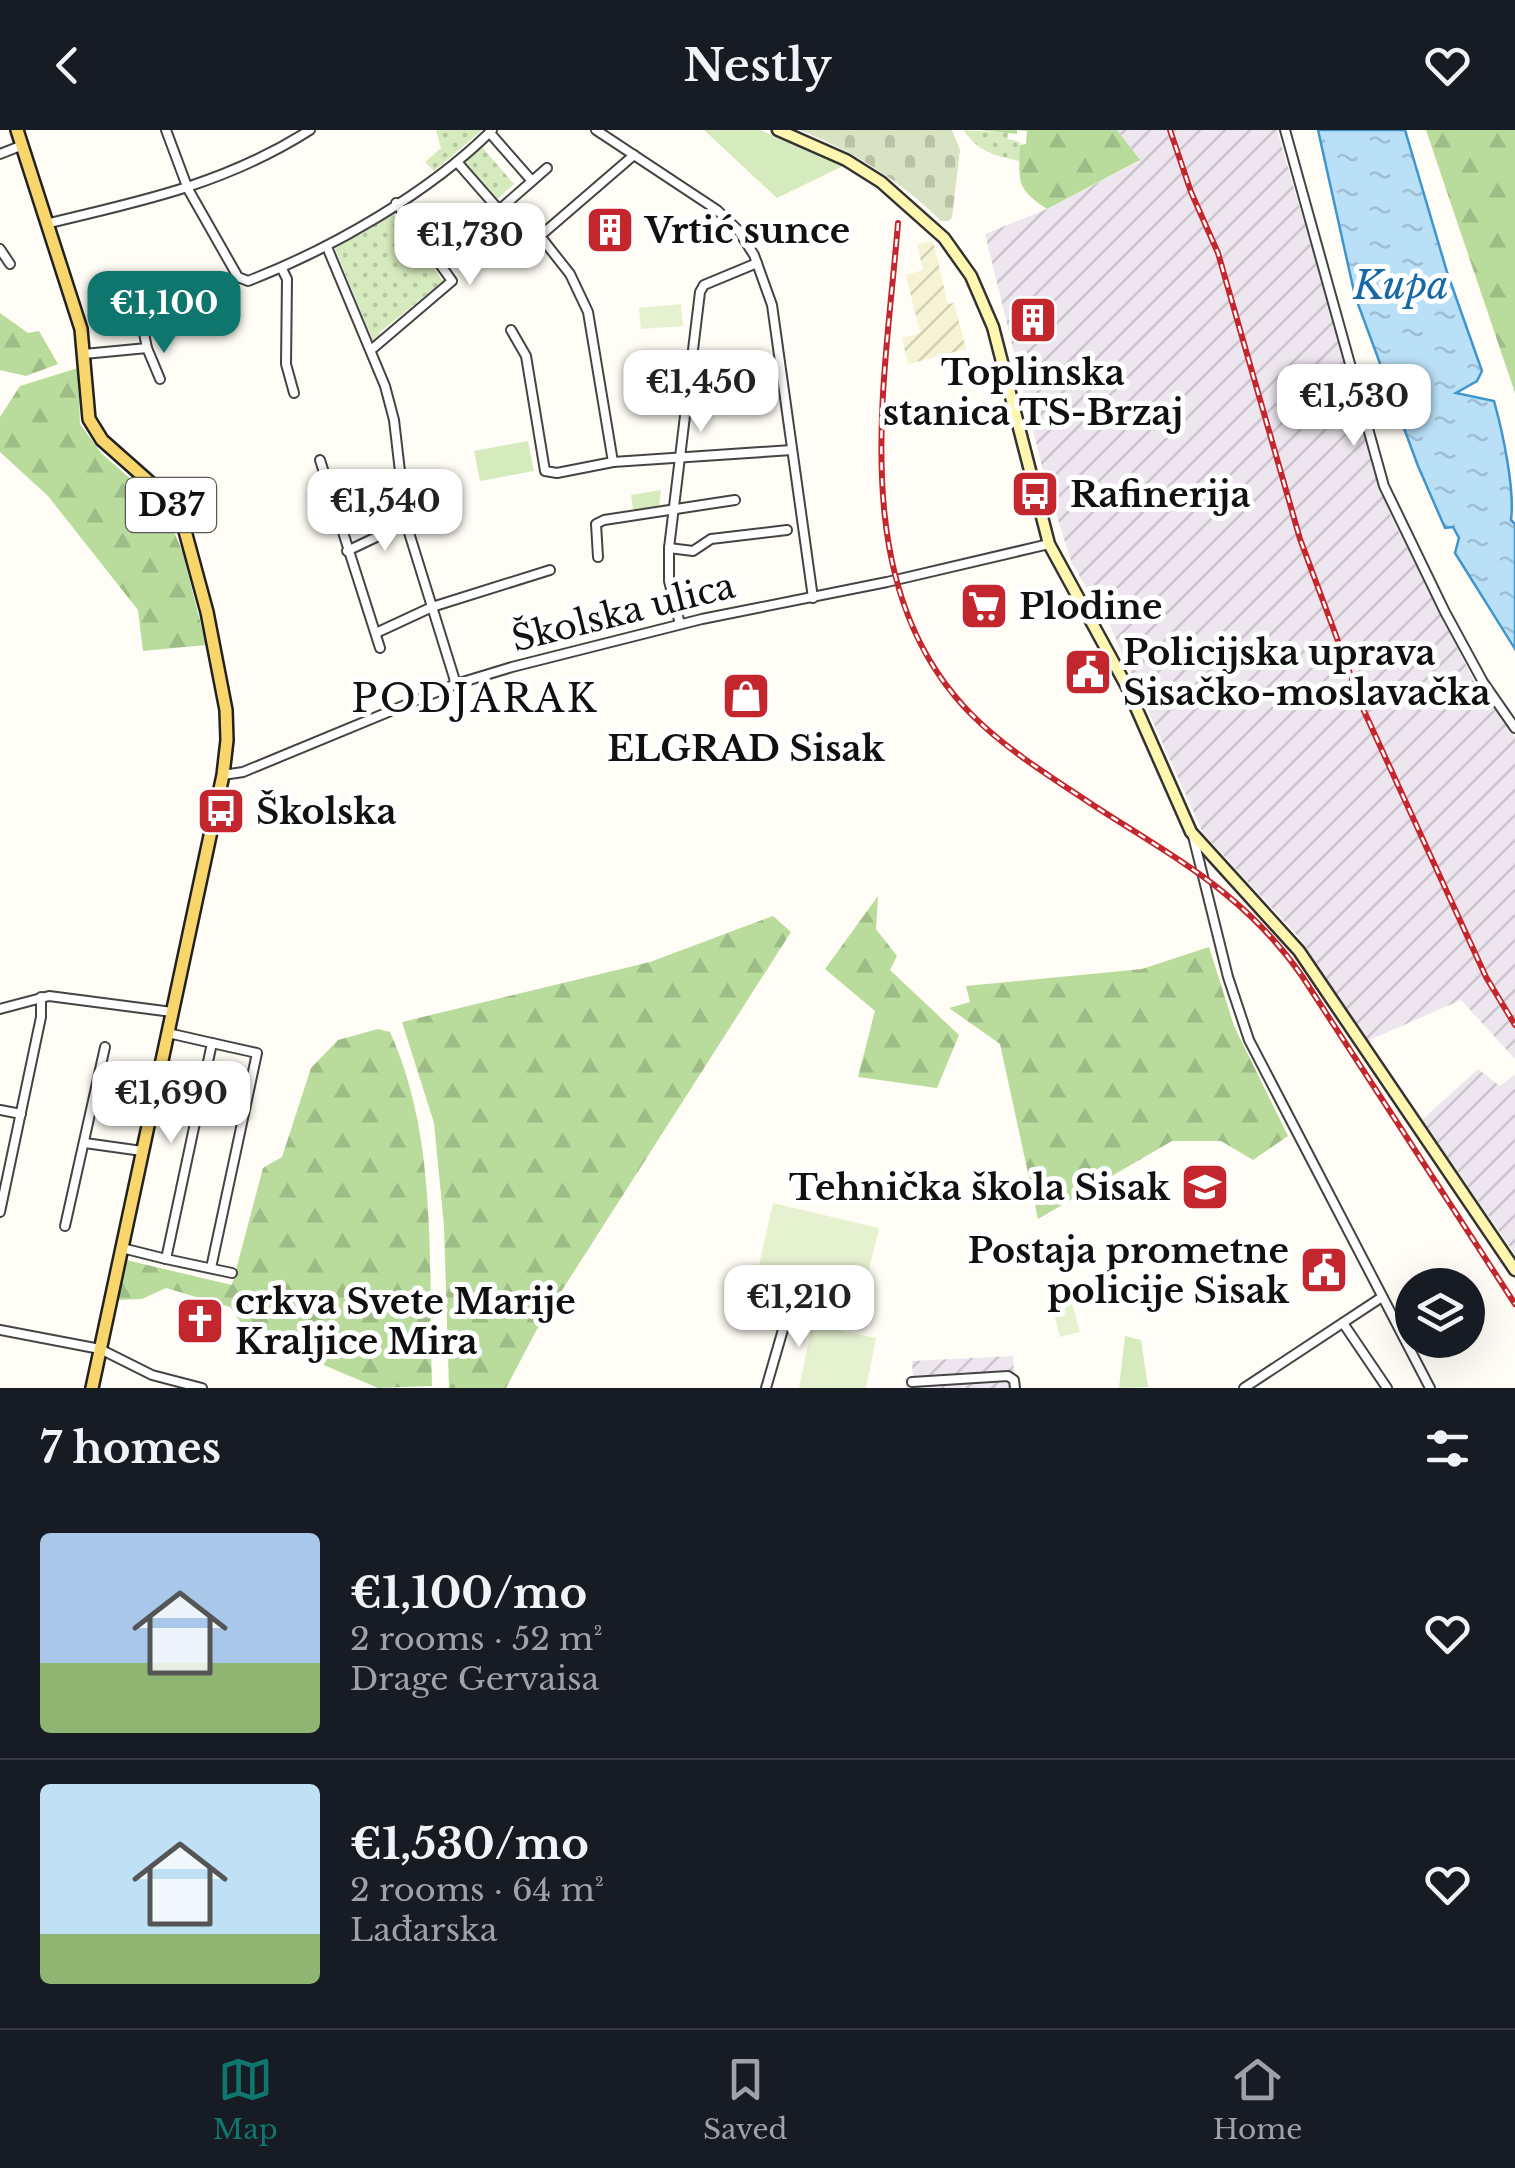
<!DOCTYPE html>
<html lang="en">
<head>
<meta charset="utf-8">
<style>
	body { margin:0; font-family:"Libre Baskerville",serif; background:#20242c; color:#f1f3f6; height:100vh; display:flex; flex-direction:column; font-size:38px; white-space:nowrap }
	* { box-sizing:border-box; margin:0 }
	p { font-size:32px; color:#9ea1a6 }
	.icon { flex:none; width:55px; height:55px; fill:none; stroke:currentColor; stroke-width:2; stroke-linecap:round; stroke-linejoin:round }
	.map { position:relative; height:1258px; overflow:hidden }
	.drawer { display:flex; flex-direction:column; background:#171b24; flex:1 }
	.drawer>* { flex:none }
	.tools { position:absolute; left:1395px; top:1138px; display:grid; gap:20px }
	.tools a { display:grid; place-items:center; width:90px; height:90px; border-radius:50%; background:#171b24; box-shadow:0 10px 40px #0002; font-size:50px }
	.price { position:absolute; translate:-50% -85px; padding:0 22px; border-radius:20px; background:#fff; color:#222; font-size:32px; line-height:65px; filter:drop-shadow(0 2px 5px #0008) }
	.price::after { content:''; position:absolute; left:50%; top:60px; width:30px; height:22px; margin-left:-15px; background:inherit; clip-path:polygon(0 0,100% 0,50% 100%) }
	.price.selected { background:#0f766e; color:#fff }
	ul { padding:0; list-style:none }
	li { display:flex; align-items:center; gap:30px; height:250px; padding:0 40px }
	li+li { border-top:2px solid #363941 }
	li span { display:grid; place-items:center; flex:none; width:280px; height:200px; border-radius:10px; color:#555 }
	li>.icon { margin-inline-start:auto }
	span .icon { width:120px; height:120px; fill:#fffc; stroke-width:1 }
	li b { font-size:42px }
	h2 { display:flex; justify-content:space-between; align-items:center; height:120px; padding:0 40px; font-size:42px }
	header { display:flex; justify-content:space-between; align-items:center; height:130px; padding:0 40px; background:#171b24; font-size:45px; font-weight:600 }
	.tab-bar { display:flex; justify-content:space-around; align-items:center; height:140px; border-top:2px solid #363941; background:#171b24; font-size:28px; color:#9ea1a6 }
	.tab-bar a { display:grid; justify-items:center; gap:5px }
	.tab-bar .selected { color:#0f766e }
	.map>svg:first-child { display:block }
	.industrial { fill:url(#industrial-furrows) }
	.farmland { fill:url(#farmland-furrows) }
	.grass { fill:url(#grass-dots) }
	.forest { fill:url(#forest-firs) }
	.cemetery { fill:url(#cemetery-stones) }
	.park { fill:#d5ebbd }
	.pitch { fill:#e6f2cf }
	.water { fill:url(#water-ripples); stroke:#3f96cf; stroke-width:2.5 }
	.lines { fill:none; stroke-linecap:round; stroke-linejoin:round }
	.street-casing { stroke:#444; stroke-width:12 }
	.secondary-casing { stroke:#333; stroke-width:15 }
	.primary-casing { stroke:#222; stroke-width:16 }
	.street { stroke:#fff; stroke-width:8 }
	.secondary { stroke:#fff6b0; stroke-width:10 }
	.primary { stroke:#f9d66b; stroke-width:11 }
	.rail-casing { stroke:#c4262e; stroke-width:6 }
	.rail { stroke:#fff; stroke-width:2.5; stroke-dasharray:8; stroke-linecap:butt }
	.labels { text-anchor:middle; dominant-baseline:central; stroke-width:10; stroke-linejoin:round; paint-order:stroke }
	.shield { fill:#fff; stroke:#585858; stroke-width:2.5 }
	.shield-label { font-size:32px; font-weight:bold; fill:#111 }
	.poi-label { font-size:35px; font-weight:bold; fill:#111; stroke:#fff; text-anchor:start }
	.street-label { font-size:35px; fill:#111; stroke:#fff }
	.water-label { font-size:38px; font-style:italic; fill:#1768a6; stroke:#fff }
	.neighbourhood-label { font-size:38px; letter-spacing:2.5px; fill:#111; stroke:#fff }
</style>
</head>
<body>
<header><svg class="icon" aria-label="back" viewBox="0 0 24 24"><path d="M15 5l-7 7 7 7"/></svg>Nestly<svg class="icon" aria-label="heart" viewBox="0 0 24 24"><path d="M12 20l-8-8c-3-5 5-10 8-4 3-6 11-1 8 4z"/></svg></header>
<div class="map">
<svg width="1515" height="1258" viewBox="0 0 1515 1258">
	<defs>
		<pattern id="industrial-furrows" width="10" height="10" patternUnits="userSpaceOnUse" patternTransform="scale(2.5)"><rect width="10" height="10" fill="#eee6ef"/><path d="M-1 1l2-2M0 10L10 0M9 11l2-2" fill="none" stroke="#cbc4cc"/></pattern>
		<pattern id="farmland-furrows" width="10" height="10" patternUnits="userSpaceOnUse" patternTransform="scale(2.5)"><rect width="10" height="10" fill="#f6f3d4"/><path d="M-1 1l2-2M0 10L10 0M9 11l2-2" fill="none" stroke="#d2cfb5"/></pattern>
		<pattern id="grass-dots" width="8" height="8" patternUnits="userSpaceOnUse" patternTransform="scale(2.5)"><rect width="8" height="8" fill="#d5ebbd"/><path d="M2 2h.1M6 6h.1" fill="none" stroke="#b6c8a1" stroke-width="1.8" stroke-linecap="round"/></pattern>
		<pattern id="forest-firs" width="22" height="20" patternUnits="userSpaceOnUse" patternTransform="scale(2.5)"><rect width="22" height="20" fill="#b9dc9c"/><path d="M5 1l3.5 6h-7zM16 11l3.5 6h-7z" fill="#9ebc85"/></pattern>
		<pattern id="cemetery-stones" width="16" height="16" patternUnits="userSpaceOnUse" patternTransform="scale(2.5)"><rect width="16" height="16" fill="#d9e3c4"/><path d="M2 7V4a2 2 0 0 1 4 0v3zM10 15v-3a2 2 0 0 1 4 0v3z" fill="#b9c2a7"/></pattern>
		<pattern id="water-ripples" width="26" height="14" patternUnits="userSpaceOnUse" patternTransform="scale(2.5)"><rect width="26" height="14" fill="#b9e0f7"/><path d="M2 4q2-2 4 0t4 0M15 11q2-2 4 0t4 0" fill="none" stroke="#9ebfd3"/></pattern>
	</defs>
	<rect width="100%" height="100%" fill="#fffdf5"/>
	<g class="industrial">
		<polygon points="1117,0 1277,0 1389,382 1475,553 1515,607 1515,929 1461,870 1367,911 1303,812 1203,703 1110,496 1072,434 1045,349 985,104 1047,79 1140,31"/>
		<polygon points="1478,939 1500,956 1515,944 1515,1124 1422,990"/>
		<polygon points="1013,1226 1015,1258 906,1258 905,1248 913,1248 912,1231"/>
	</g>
	<polygon class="farmland" points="933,111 948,174 954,173 966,219 908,234 902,208 920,203 906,145 923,140 917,114"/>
	<g class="grass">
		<polygon points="436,0 481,0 481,1 434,41 425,32 441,18"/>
		<path d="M964 0 1008 3V9L1020 12V31C996 26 977 22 964 0Z"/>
		<polygon points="482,17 514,54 496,70 463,34"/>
		<polygon points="390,80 443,151 379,203 381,208 377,212 373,211 334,116"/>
	</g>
	<g class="forest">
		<path d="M979 0H1117L1140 30 1047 79C1015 58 1019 51 1020 15L1026 14 1027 1 1017 0V4Z"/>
		<polygon points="1426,0 1515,0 1515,263"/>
		<polygon points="0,183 28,203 39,201 58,234 26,246 0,240"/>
		<polygon points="78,238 80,294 102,324 164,378 183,423 206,515 143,521 138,480 48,366 0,322 0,287 20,256"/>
		<polygon points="878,766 876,799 897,826 890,840 959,905 937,958 858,947 875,881 825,839"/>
		<polygon points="773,786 791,802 536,1201 506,1258 449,1258 444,1096 434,993 402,892 650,832"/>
		<polygon points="1209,817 1234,896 1288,1006 1253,1030 1221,1011 1172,1011 1038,1089 1000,914 949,878 970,872 966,856 1142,839"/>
		<path d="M378 899 390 902C439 1010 428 1139 432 1256L378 1258 248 1203 230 1177 166 1158 142 1169 118 1170 126 1130 232 1155 263 1038 282 1027 311 938 338 910Z"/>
	</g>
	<path class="cemetery" d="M799 0H952L960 20 952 87 949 91H941C901 51 853 21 799 0Z"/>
	<g class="park">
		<polygon points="704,0 760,0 843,36 777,68"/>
		<polygon points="528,311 534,341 480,351 474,321"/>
		<polygon points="661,360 659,377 633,380 631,365"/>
		<polygon points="1125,1206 1141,1210 1148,1257 1119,1258"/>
	</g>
	<g class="pitch">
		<polygon points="681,174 683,196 641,199 639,178"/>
		<polygon points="773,1073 879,1098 862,1169 757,1144"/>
		<polygon points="1069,1163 1080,1202 1060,1207 1050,1168"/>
		<polygon points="812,1195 876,1208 866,1258 799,1258"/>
	</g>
	<path class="water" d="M1318 0H1405L1447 142 1482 241 1477 251 1456 263 1494 271C1503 303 1515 360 1511 390L1515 394V519L1455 423 1459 408 1453 397 1445 398 1418 336 1355 166Z"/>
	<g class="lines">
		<g class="street-casing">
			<g id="street">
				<path d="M166 0 188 59 238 147 248 151C331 119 429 63 492 0"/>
				<polyline points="596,0 717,80 738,100 754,125 772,175 813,468"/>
				<polyline points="1285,0 1384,356 1445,482 1483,552 1515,598"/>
				<polyline points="490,3 532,51"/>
				<polyline points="0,24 23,15"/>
				<polyline points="457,32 499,80 547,38"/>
				<path d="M49 93C143 71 227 53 310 0"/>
				<polyline points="327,117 385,256 394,290 406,393 456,554"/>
				<polyline points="0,119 10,134"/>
				<polyline points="282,139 287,149 286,234 294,263"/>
				<polyline points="511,200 526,226 545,341 557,343 613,332 792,320"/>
				<polyline points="147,218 160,249"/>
				<polyline points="371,220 452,151 396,73"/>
				<polyline points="84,224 147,218 133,149"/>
				<polyline points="320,330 380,518"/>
				<polyline points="613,332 588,182 570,144 540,106 634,25"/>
				<polyline points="669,418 693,421 711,409 787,400"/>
				<polyline points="347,421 406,393"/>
				<polyline points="598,427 596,394 604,390 735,370"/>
				<polyline points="680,494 669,451 669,418 700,162 704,155 757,133"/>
				<polyline points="376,503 432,477 550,440"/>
				<polyline points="223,645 243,642 456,554 512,537 702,489 887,452 1049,414"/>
				<polyline points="1193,706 1228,847 1249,910 1430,1258"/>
				<polyline points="0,879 49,866 172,882"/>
				<polyline points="0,980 21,984"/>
				<polyline points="85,1013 142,1021"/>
				<polyline points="0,1082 41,887 41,867"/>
				<polyline points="65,1096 105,917"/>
				<polyline points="122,1118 166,1129 212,913 168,903"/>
				<polyline points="166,1129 232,1143"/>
				<polyline points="211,1138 257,923 212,913"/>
				<polyline points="1343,1193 1387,1258"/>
				<polyline points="0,1200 100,1219 152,1245 202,1258"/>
				<polyline points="912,1252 1008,1246 1014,1250 1015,1258"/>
				<polyline points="766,1258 791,1172"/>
				<polyline points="1244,1258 1382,1167"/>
			</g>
		</g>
		<g class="secondary-casing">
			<polyline id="secondary" points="778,0 846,30 881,52 944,108 971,146 993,197 1049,414 1127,557 1191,702 1299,821 1515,1140"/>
		</g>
		<g class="primary-casing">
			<polyline id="primary" points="17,0 81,199 89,289 102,310 163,364 185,401 207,482 226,580 227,610 223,645 92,1258"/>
		</g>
		<use href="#street" class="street"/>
		<use href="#secondary" class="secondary"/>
		<use href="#primary" class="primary"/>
		<g class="rail-casing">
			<g id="rail">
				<polyline points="1170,0 1191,62 1218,123 1300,409 1364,581 1486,847 1515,895"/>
				<path d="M898 93C885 256 844 456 972 585 1007 620 1051 647 1093 675 1176 729 1243 762 1302 846L1515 1174"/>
			</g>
		</g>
		<use href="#rail" class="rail"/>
	</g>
	<defs>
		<g id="building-square" transform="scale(2.5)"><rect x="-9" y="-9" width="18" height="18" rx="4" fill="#c4262e" stroke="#fff"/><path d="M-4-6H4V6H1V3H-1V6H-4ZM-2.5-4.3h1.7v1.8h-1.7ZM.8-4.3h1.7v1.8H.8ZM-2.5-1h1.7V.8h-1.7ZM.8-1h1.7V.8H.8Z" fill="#fff"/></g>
		<g id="bus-square" transform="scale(2.5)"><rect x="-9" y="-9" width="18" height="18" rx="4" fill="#c4262e" stroke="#fff"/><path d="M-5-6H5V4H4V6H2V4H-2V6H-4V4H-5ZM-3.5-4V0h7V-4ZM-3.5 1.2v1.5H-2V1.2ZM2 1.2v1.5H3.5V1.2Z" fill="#fff"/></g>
		<g id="supermarket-square" transform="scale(2.5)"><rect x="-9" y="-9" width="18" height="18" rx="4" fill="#c4262e" stroke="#fff"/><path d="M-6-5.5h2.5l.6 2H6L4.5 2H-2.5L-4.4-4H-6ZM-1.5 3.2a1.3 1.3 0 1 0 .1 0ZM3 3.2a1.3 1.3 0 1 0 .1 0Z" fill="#fff"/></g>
		<g id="civic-square" transform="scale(2.5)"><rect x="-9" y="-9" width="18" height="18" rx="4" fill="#c4262e" stroke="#fff"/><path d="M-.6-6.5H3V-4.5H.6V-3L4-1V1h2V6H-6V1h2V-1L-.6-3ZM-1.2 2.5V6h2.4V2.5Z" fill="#fff"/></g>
		<g id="shop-square" transform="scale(2.5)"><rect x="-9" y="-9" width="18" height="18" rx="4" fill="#c4262e" stroke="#fff"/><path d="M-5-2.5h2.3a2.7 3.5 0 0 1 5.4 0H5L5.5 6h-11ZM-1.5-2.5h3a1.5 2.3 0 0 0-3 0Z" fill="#fff"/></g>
		<g id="school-square" transform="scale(2.5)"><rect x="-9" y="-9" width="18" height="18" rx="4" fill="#c4262e" stroke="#fff"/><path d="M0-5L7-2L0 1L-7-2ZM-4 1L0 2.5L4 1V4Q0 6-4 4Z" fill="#fff"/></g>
		<g id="church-square" transform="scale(2.5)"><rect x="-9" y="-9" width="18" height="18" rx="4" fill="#c4262e" stroke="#fff"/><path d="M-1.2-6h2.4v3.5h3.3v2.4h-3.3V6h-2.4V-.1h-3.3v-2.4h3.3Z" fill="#fff"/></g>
	</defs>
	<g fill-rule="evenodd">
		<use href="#building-square" x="610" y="100"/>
		<use href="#building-square" x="1033" y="190"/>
		<use href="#bus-square" x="1035" y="364"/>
		<use href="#supermarket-square" x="984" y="476"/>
		<use href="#civic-square" x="1088" y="542"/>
		<use href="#shop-square" x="746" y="566"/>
		<use href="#bus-square" x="221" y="681"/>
		<use href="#school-square" x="1205" y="1057"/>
		<use href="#civic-square" x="1324" y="1140"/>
		<use href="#church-square" x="200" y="1191"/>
	</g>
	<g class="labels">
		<rect class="shield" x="126" y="348" width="90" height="54" rx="8"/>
		<g class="shield-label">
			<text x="171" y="375">D37</text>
		</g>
		<g class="poi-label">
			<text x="645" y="100">Vrtić sunce</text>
			<text x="1033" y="242" text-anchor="middle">Toplinska<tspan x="1033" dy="40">stanica TS-Brzaj</tspan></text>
			<text x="1070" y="364">Rafinerija</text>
			<text x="1019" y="476">Plodine</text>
			<text x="1123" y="522">Policijska uprava<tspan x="1123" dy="40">Sisačko-moslavačka</tspan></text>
			<text x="746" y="618" text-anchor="middle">ELGRAD Sisak</text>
			<text x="256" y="681">Školska</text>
			<text x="1170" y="1057" text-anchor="end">Tehnička škola Sisak</text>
			<text x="1289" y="1120" text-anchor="end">Postaja prometne<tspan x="1289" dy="40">policije Sisak</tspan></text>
			<text x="235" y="1171">crkva Svete Marije<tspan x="235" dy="40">Kraljice Mira</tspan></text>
		</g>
		<g class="street-label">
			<text transform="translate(623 482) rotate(-14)">Školska ulica</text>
		</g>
		<g class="water-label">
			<text x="1401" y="155">Kupa</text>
		</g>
		<g class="neighbourhood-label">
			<text x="475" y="568">PODJARAK</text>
		</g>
	</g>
</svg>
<div class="tools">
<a><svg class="icon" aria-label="layers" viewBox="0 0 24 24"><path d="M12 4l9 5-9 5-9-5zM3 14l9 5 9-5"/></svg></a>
</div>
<b class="price" style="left:470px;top:158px">€1,730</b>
<b class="price selected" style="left:164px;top:226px">€1,100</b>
<b class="price" style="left:701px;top:305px">€1,450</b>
<b class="price" style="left:1354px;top:319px">€1,530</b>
<b class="price" style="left:385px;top:424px">€1,540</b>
<b class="price" style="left:171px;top:1016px">€1,690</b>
<b class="price" style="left:799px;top:1220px">€1,210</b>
</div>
<section class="drawer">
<h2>7 homes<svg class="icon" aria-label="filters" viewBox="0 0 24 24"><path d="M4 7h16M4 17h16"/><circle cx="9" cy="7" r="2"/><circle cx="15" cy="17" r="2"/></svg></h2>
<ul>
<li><span style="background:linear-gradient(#a9c7e8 65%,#8fb573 0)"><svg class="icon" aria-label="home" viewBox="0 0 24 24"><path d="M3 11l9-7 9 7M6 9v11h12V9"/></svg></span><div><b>€1,100/mo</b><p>2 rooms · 52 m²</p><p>Drage Gervaisa</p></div><svg class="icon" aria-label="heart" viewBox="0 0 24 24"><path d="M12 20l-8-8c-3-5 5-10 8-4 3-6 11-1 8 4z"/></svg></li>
<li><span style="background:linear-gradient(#bfe0f5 75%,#8fb573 0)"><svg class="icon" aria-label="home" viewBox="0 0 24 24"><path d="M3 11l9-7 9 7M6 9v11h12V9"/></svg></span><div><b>€1,530/mo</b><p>2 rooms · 64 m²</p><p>Lađarska</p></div><svg class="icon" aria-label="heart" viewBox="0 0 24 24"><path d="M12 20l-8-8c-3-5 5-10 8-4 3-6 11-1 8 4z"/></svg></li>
</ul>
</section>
<nav class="tab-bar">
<a class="selected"><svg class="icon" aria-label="map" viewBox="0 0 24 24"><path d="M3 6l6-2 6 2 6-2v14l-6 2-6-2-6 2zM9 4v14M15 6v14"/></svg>Map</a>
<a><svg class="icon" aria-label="saved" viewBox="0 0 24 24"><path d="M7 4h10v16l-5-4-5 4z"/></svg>Saved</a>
<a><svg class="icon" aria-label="home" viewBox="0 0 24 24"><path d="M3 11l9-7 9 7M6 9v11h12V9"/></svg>Home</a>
</nav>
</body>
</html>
